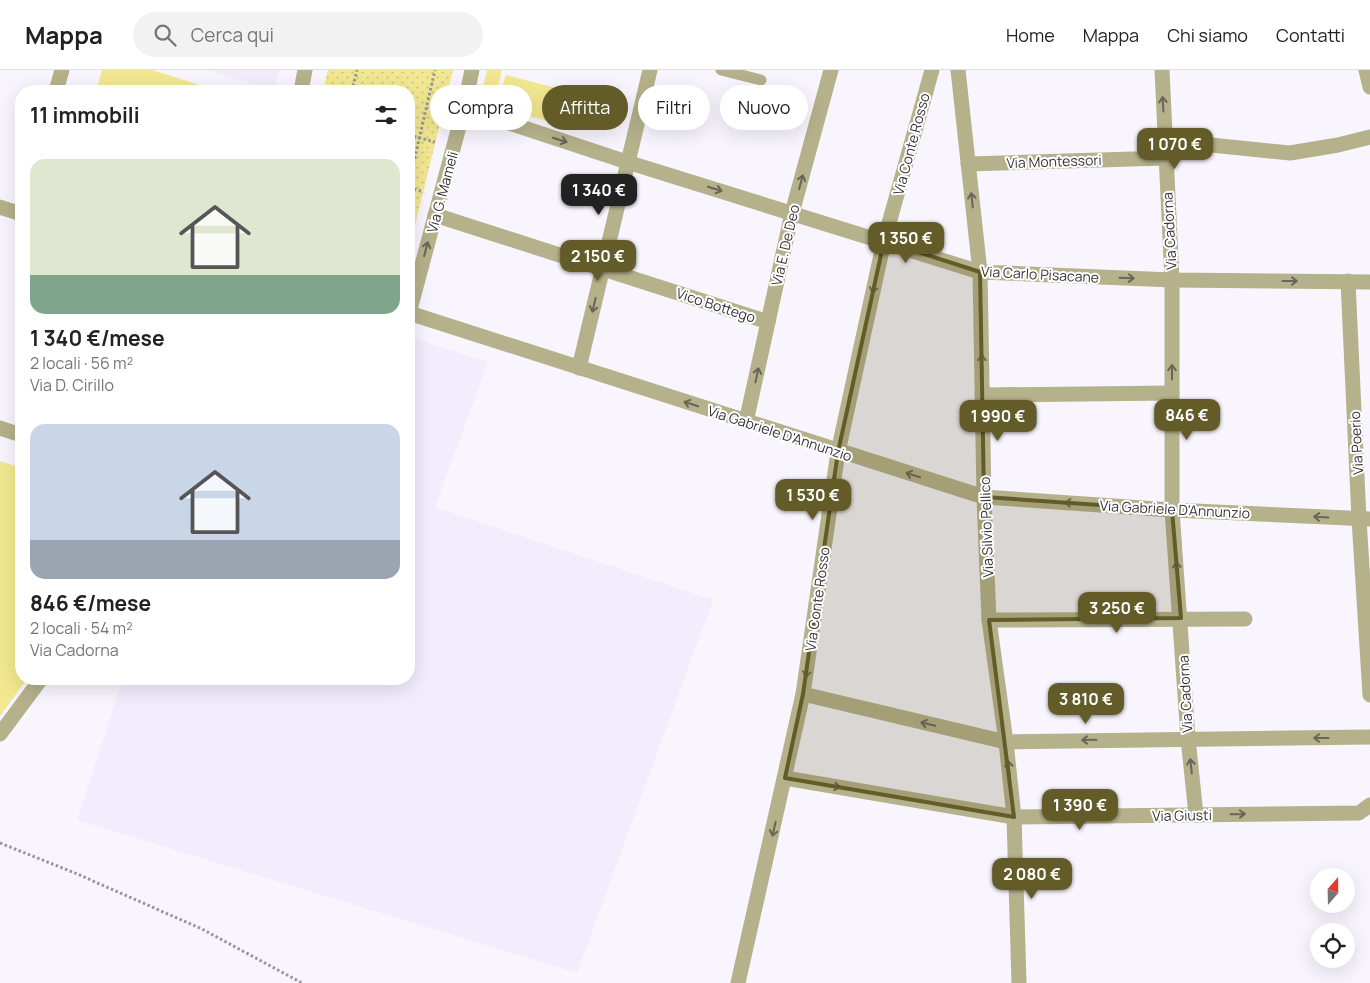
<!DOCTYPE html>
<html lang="it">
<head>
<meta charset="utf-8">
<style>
	body { margin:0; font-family:Manrope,sans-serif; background:#f2f2f2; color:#222; height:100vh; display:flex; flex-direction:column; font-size:19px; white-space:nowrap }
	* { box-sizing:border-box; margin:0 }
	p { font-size:16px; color:#767676 }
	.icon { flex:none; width:28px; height:28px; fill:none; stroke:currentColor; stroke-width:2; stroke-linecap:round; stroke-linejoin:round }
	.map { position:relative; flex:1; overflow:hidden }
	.sheet { position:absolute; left:15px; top:15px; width:400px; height:600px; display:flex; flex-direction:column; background:#fff; border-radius:20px; box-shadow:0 5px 20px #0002 }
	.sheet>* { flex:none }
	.top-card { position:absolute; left:430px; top:15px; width:475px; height:45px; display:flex; gap:10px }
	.needle { width:32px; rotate:20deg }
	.fabs { position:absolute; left:1310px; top:798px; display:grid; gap:10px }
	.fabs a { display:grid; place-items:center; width:45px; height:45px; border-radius:50%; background:#fff; box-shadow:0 5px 20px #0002; font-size:25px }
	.price { position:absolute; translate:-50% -42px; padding:0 11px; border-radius:10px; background:#635c29; color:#fff; font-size:16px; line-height:32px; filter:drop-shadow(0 1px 2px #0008) }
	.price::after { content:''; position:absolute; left:50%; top:30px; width:15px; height:11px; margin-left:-8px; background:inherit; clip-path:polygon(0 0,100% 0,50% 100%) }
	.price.on { background:#222; color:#fff }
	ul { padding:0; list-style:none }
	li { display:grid; align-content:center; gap:10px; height:265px; padding:0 15px }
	li span { display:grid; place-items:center; height:155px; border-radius:15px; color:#555 }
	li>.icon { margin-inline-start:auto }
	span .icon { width:90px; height:90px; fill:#fffc; stroke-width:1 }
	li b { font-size:21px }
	h2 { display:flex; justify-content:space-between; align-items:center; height:60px; padding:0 15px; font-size:21px }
	.chip { padding:0 18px; border-radius:22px; background:#fff; box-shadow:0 5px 20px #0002; font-size:18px; line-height:45px }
	.chip.on { background:#635c29; color:#fff }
	header { display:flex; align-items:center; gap:30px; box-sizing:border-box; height:70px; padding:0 25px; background:#fff; border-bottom:1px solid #e0e0e0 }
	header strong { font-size:24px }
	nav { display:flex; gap:28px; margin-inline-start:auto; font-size:18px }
	.search { width:350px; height:45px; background:#f2f2f2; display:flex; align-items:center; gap:12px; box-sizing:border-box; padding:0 18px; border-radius:28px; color:#767676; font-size:19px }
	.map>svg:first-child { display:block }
	.built { fill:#f2ecfd }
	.green { fill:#f3e891 }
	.park { fill:url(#park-dots) }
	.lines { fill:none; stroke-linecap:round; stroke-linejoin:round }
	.path { stroke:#98959c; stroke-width:3; stroke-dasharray:2.5 2.5; stroke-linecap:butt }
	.lane { stroke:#b5b18b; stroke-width:11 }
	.street { stroke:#b5b18b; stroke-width:15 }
	.oneway { stroke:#686559 }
	.marked { fill:#635c29; fill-opacity:0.2; stroke:#635c29; stroke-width:4; stroke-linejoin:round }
	.labels { text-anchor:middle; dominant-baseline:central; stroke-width:4; stroke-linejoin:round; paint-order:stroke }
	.street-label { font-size:14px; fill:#353338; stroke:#fff }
</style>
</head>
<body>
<header>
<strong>Mappa</strong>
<div class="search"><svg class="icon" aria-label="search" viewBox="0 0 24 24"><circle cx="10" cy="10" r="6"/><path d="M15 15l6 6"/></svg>Cerca qui</div>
<nav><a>Home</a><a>Mappa</a><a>Chi siamo</a><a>Contatti</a></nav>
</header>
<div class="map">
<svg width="1370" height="913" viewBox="0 0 1370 913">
	<defs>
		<pattern id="park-dots" width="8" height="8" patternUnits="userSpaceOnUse" patternTransform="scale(1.25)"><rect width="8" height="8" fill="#f3e891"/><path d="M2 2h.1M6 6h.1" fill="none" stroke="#d1c77e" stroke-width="1.8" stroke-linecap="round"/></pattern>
	</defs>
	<rect width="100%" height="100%" fill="#f8f5fe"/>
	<g class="built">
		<polygon points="206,0 280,0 274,20"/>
		<polygon points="409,267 488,292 435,437 713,530 577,903 77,750 123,609 409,609"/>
	</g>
	<g class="green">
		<polygon points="102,0 152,0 219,21 96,21"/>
		<polygon points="487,0 502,0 493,38 479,35"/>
		<polygon points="506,5 583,25 576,58 496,38"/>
		<polygon points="0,391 21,398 21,609 27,609 0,646"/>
	</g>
	<polygon class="park" points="328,0 453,0 409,180 409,21 323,21"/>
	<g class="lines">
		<g class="path">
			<polyline points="352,21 357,0"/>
			<polyline points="409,65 435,72"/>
			<polyline points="409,113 435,0"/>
			<polyline points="409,118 421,121"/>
			<polyline points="0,773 75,803 202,859 302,913"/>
		</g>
		<polyline class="lane" points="721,0 761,10"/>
		<g class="street">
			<polyline points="958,0 980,202 984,427 989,550 1006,672 1014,747 1019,913"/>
			<polyline points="1162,0 1172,210 1172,440 1188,668 1196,745"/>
			<polyline points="1366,0 1370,17"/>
			<polyline points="56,21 62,0"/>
			<polyline points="301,21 305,0"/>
			<polyline points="464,38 627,92 980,202 1172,210 1370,212"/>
			<polyline points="968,94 1166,88 1182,72 1290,83 1338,75 1370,67"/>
			<polyline points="0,137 21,144"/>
			<polyline points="435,145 768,252"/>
			<polyline points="1348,211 1359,449 1370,625"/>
			<polyline points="409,243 984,427 1172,440 1370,449"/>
			<polyline points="409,243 464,38 472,0"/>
			<polyline points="579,298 650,0"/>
			<polyline points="982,325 1172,323"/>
			<polyline points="746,352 792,143 831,0"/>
			<polyline points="0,358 21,365"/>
			<polyline points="989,550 1245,549"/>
			<polyline points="803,624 1006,672 1370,667"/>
			<polyline points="0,664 41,609"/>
			<polyline points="785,708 1014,747 1359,743 1370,735"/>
			<polyline points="738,913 803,624 838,382 884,171 932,0"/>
		</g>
	</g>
	<defs><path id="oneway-shaft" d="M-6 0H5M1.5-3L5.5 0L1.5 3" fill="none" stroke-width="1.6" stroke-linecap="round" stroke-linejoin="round" transform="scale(1.25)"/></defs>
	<g class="oneway">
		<use href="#oneway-shaft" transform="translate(1163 34) rotate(-93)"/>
		<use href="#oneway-shaft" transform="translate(560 70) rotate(18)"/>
		<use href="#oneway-shaft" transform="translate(801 112) rotate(-75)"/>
		<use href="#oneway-shaft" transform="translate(715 119) rotate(17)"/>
		<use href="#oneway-shaft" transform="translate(972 130) rotate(-96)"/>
		<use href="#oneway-shaft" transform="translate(426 179) rotate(-75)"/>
		<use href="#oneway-shaft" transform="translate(1127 208) rotate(2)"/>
		<use href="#oneway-shaft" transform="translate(1290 211)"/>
		<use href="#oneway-shaft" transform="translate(874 216) rotate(102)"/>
		<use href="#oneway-shaft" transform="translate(594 235) rotate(103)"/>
		<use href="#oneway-shaft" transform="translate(982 292) rotate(-91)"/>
		<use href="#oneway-shaft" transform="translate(1172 302) rotate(-90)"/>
		<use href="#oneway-shaft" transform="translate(757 305) rotate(-78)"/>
		<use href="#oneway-shaft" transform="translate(691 334) rotate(-162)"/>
		<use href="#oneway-shaft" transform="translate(913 405) rotate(-163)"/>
		<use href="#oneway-shaft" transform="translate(1072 433) rotate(-176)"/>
		<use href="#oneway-shaft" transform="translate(1321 447) rotate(-177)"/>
		<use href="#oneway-shaft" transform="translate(1177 499) rotate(-94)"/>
		<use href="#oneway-shaft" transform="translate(807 600) rotate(98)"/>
		<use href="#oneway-shaft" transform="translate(928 654) rotate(-167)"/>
		<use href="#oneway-shaft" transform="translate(1321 668) rotate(180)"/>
		<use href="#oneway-shaft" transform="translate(1089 670) rotate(179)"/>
		<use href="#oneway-shaft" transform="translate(1191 696) rotate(-96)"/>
		<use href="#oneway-shaft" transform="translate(1009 698) rotate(-96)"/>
		<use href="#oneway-shaft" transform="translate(833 716) rotate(10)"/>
		<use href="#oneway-shaft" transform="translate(1238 744) rotate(-1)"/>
		<use href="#oneway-shaft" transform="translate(774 759) rotate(103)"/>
	</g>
	<path class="marked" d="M884 171 980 202 984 427 1172 440 1181 548 989 550 1014 747 785 708 803 624 838 382Z"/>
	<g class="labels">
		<g class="street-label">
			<text transform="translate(911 74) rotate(-75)">Via Conte Rosso</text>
			<text transform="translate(1054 91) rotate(-2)">Via Montessori</text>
			<text transform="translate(442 122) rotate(-75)">Via G. Mameli</text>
			<text transform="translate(1169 161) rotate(-93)">Via Cadorna</text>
			<text transform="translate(785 175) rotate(-77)">Via E. De Deo</text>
			<text transform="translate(1040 204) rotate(3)">Via Carlo Pisacane</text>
			<text transform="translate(716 235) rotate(18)">Vico Bottego</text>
			<text transform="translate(780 363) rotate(18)">Via Gabriele D'Annunzio</text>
			<text transform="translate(1356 373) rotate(-93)">Via Poerio</text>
			<text transform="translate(1175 439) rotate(3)">Via Gabriele D'Annunzio</text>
			<text transform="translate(986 457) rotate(-92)">Via Silvio Pellico</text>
			<text transform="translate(817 529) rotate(-82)">Via Conte Rosso</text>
			<text transform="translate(1185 624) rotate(-93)">Via Cadorna</text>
			<text transform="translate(1182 745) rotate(-1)">Via Giusti</text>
		</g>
	</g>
</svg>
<div class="fabs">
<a><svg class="needle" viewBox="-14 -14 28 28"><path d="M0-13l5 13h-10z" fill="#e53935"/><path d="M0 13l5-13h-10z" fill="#767676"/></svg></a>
<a><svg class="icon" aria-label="locate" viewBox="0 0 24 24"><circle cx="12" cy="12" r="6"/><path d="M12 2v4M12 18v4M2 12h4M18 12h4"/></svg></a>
</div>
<b class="price" style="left:1175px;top:100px">1 070 €</b>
<b class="price on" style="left:599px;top:146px">1 340 €</b>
<b class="price" style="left:906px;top:194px">1 350 €</b>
<b class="price" style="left:598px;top:212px">2 150 €</b>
<b class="price" style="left:1187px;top:371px">846 €</b>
<b class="price" style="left:998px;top:372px">1 990 €</b>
<b class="price" style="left:813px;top:451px">1 530 €</b>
<b class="price" style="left:1117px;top:564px">3 250 €</b>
<b class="price" style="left:1086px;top:655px">3 810 €</b>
<b class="price" style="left:1080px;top:761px">1 390 €</b>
<b class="price" style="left:1032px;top:830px">2 080 €</b>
<div class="top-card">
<a class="chip">Compra</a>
<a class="chip on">Affitta</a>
<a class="chip">Filtri</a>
<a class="chip">Nuovo</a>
</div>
<section class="sheet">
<h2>11 immobili<svg class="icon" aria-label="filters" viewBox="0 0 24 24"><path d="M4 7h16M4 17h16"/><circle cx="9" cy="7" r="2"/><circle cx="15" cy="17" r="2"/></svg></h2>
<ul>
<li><span style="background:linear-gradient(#dfe7d0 75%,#7fa58c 0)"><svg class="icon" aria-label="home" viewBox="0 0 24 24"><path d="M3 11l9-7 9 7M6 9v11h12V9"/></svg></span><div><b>1 340 €/mese</b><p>2 locali · 56 m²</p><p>Via D. Cirillo</p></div></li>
<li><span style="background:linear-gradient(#c9d6e8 75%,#9aa5b1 0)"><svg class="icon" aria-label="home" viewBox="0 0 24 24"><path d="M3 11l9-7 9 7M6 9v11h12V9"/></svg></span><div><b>846 €/mese</b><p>2 locali · 54 m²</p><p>Via Cadorna</p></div></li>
</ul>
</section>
</div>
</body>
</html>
